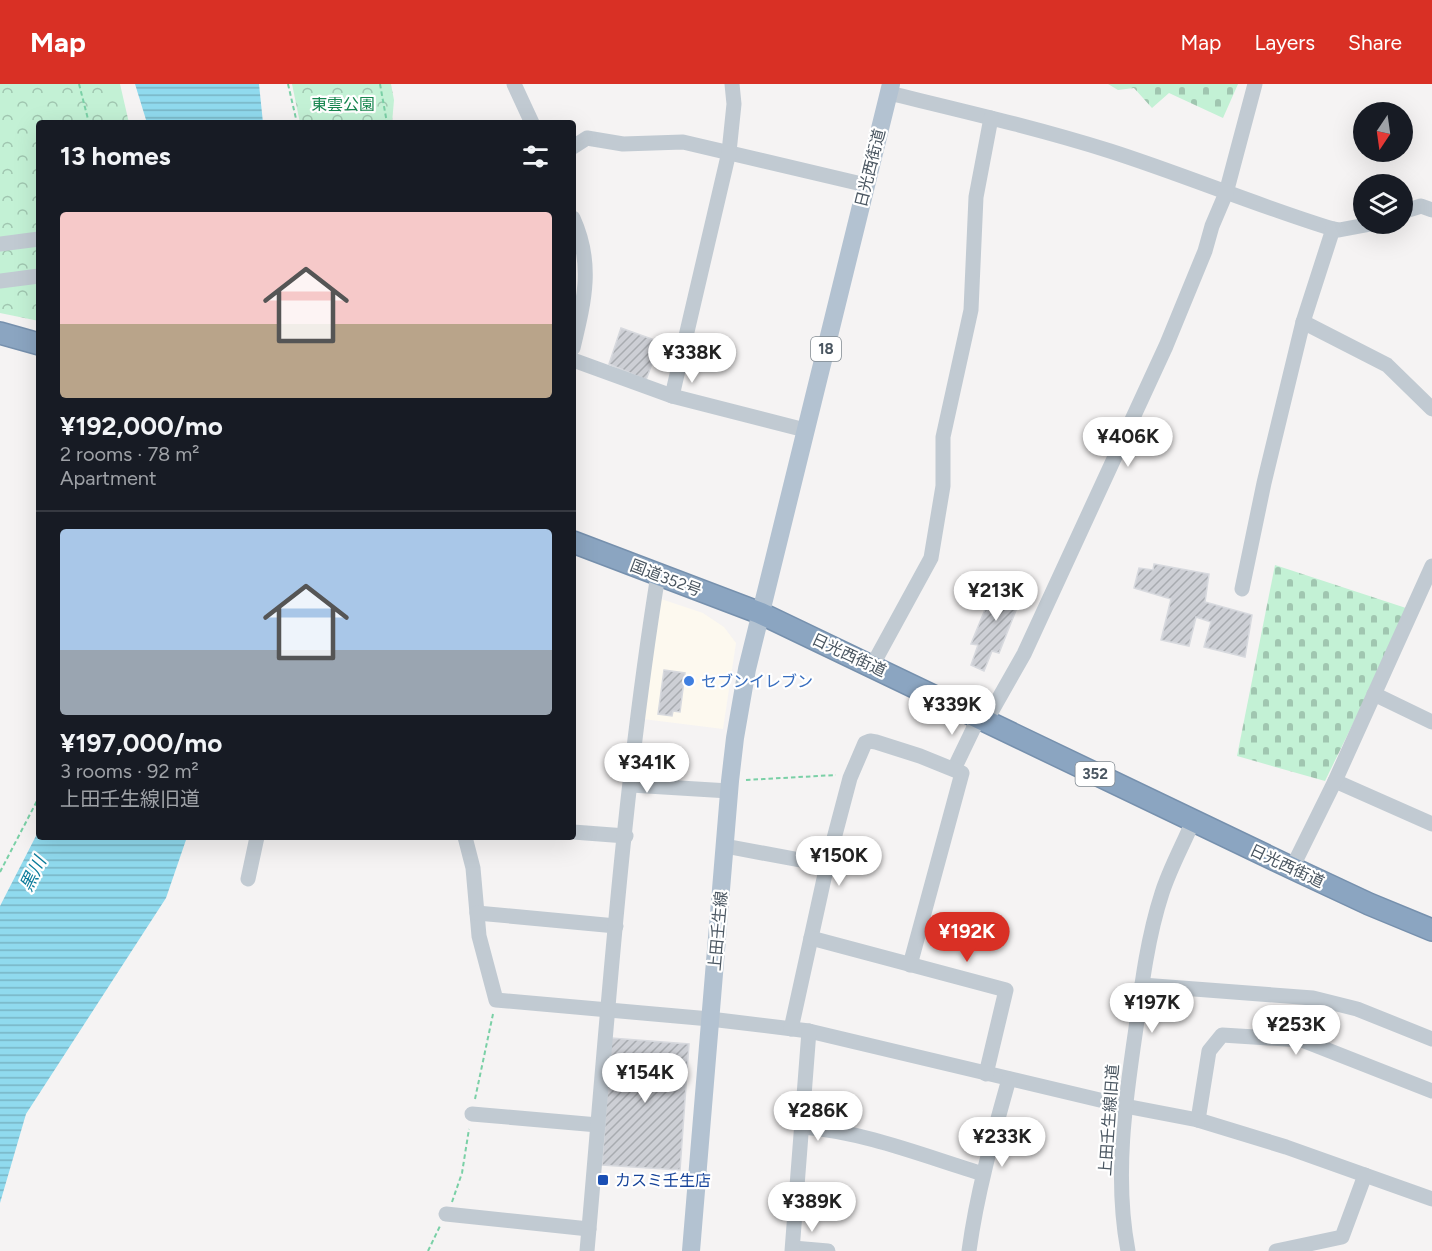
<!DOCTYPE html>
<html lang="en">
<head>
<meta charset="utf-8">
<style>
	body { margin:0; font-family:Figtree,"Noto Sans JP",sans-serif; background:#242831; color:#f1f3f6; height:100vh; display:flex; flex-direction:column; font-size:22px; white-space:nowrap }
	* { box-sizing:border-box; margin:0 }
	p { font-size:20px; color:#9ea1a6 }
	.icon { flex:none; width:33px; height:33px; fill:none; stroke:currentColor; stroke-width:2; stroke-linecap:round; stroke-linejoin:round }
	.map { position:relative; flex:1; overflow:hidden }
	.sheet { position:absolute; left:36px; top:36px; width:540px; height:720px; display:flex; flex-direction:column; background:#171b24; border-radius:6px; box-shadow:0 6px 24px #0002 }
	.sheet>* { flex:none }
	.needle { width:39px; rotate:193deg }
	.tools { position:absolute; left:1353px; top:18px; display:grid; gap:12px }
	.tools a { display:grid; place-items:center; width:60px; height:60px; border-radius:50%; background:#171b24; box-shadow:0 6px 24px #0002; font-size:30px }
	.price { position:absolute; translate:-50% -51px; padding:0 14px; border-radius:21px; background:#fff; color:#222; font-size:20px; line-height:39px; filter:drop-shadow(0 2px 3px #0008) }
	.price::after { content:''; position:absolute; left:50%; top:36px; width:18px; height:14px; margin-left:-9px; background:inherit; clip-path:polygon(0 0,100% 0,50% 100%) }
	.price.on { background:#d93025; color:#fff }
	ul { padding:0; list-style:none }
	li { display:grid; align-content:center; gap:12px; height:318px; padding:0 24px }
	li+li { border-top:2px solid #363941 }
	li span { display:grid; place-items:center; height:186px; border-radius:6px; color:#555 }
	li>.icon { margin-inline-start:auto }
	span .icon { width:108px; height:108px; fill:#fffc; stroke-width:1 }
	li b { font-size:26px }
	h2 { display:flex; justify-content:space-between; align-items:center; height:72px; padding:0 24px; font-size:26px }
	header { display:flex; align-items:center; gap:36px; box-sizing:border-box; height:84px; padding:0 30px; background:#d93025; color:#fff }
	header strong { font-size:28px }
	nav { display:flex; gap:33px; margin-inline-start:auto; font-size:21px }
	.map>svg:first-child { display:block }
	.commercial { fill:#fdf9ef }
	.forest { fill:url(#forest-crowns) }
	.cemetery { fill:url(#cemetery-stones) }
	.water { fill:url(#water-rules) }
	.building { fill:url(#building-hatch); stroke:#d7d9de; stroke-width:1.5 }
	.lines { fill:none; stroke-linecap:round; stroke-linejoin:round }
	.highway-casing { stroke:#7690ad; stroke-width:24 }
	.path { stroke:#7ad0a6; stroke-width:2; stroke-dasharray:4.5 3; stroke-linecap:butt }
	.minor { stroke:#c1cad2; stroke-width:15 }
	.major { stroke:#b3c2d1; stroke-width:18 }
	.highway { stroke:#8ba5c1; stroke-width:21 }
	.shop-dot { fill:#3f7fe0; stroke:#fff; stroke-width:2 }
	.transit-dot { fill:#1a4fb4; stroke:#fff; stroke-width:2 }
	.labels { text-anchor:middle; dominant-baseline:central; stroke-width:4.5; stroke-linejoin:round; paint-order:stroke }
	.shield { fill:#fff; stroke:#808990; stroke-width:1.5 }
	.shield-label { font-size:15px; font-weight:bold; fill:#4a5661 }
	.park-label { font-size:16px; fill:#17864f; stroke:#fff }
	.street-label { font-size:16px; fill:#4a5661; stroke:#fff }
	.shop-label { font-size:16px; fill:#366cbe; stroke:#fff; text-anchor:start }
	.transit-label { font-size:16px; fill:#164399; stroke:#fff; text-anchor:start }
	.water-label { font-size:18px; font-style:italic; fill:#0c7c9b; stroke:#fff }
</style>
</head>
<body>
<header>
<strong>Map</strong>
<nav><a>Map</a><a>Layers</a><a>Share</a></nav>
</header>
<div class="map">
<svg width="1432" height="1167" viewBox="0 0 1432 1167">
	<defs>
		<pattern id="forest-crowns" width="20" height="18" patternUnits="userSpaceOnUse" patternTransform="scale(1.5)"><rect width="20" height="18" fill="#c3f1d5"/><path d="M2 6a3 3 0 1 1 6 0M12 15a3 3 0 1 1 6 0" fill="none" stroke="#a0c6b0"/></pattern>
		<pattern id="cemetery-stones" width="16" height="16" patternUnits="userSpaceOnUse" patternTransform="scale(1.5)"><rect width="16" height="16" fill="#c3f1d5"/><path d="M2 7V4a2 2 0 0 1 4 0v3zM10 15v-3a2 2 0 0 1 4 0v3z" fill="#a0c6b0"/></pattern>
		<pattern id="water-rules" width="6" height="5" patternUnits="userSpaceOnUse" patternTransform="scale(1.5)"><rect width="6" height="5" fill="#90daee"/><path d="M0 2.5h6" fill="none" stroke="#78b4c4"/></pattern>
		<pattern id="building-hatch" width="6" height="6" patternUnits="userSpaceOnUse" patternTransform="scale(1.5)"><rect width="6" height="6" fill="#cdcfd5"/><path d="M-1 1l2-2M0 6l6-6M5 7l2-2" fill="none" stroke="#a8abb0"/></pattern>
	</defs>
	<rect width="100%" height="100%" fill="#f5f3f3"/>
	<polygon class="commercial" points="658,514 703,529 724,543 736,559 723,645 643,635"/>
	<g class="forest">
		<polygon points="0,0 120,0 129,39 39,39 39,237 0,229"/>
		<polygon points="292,0 391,0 394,16 392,39 300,39"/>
	</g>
	<g class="cemetery">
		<polygon points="1108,0 1238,0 1223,34 1169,9 1152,24 1134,4 1118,6"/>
		<polygon points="1275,481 1409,525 1325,697 1237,672"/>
	</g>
	<g class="water">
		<polygon points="135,0 259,0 263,39 147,39"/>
		<polygon points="39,746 39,753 187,753 166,814 26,1030 0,1119 0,822"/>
	</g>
	<g class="building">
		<polygon points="621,244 660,258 646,296 609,280"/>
		<polygon points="1154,480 1209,490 1205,518 1252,531 1245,573 1204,563 1211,538 1196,533 1189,562 1161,556 1171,515 1134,504 1139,484 1153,486"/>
		<polygon points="997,496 1024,506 999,569 992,567 984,587 971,581 978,561 971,560"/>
		<polygon points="664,586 685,589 680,628 673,627 672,632 658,630"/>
		<polygon points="611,954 689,960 680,1086 602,1081"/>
	</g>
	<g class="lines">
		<g class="highway-casing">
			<g id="highway">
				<polyline points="0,249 39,260"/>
				<polyline points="573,458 760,529 1292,784 1369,820 1432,846"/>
			</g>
		</g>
		<g class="path">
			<polyline points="79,0 89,39"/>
			<polyline points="288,0 297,39"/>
			<polyline points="380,0 387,39"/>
			<polyline points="746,696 836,691"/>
			<polyline points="0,788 39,713"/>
			<polyline points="475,1015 493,930"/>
			<polyline points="452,1118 462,1089 469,1045"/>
			<polyline points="428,1167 440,1142"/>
		</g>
		<g class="minor">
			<polyline points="514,0 532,39"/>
			<path d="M889 9C963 27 1037 44 1110 67 1185 91 1258 122 1333 145L1339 146 1371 140"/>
			<polyline points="573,63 587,54 623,60 683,58 866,101"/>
			<polyline points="1402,128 1421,122 1432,126"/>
			<path d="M573 134C594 180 584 218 573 264"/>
			<polyline points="0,160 39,155"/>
			<polyline points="0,197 39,192"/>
			<polyline points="1303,238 1387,281 1432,325"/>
			<polyline points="573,276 672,312 805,346"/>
			<polyline points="672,312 729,68 734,20 732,0"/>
			<polyline points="1242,505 1264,399 1303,238 1333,145"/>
			<polyline points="872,582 931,474 943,402 943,353 971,226 976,113 991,34"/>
			<polyline points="1374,610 1432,638"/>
			<polyline points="986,637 1024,570 1166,262 1205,167 1212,142 1226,109 1255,0"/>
			<polyline points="954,685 979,633"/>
			<polyline points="1335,697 1432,740"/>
			<polyline points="631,701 729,707"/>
			<polyline points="573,748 626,752"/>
			<polyline points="465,753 473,784 479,852 496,916 710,935 809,947 1125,1022 1198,1036 1286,1063 1432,1115"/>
			<polyline points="725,762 827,781 791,945"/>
			<polyline points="827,781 850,694 865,659 870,657 876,658 920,672 962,689 910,881"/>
			<polyline points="1292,784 1335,697 1432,482"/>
			<polyline points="248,795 257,753"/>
			<polyline points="477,829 616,842"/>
			<polyline points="811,854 1006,906 986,990"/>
			<polyline points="1142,901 1313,914 1357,925 1432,955"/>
			<polyline points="472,1030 598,1041"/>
			<polyline points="1198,1036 1209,967 1222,951 1302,956 1432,1007"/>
			<path d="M803 1043C865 1048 924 1072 983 1090"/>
			<polyline points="446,1130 589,1145"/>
			<polyline points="793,1164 828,1167"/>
			<path d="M587 1167C607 942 622 714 658 491"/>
			<polyline points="792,1167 809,947"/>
			<path d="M969 1167C977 1108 993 1052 1009 995"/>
			<path d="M1128 1167C1114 1093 1125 1018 1136 944 1142 898 1148 852 1162 809 1170 784 1183 761 1193 737"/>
			<polyline points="1276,1167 1342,1153 1365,1091"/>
		</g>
		<polyline class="major" points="691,1167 730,697 735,654 747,585 891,0"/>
		<use href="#highway" class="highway"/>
	</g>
	<circle class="shop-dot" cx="689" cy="597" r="6"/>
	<rect class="transit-dot" x="597" y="1090" width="12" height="12" rx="3"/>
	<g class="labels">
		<g class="shield">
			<rect x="811" y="253" width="30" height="24" rx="4.5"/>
			<rect x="1075.5" y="678" width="39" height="24" rx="4.5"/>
		</g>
		<g class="shield-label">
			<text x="826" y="265">18</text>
			<text x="1095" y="690">352</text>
		</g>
		<g class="park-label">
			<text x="343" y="20">東雲公園</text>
		</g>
		<g class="street-label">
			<text transform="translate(870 84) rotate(-76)">日光西街道</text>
			<text transform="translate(666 494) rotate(21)">国道352号</text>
			<text transform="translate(849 571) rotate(25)">日光西街道</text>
			<text transform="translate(1287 782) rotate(25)">日光西街道</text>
			<text transform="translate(718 847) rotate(-85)">上田壬生線</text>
			<text transform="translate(1109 1036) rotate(-86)">上田壬生線旧道</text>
		</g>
		<g class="shop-label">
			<text x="701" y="597">セブンイレブン</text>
		</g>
		<g class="transit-label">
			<text x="615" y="1096">カスミ壬生店</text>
		</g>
		<g class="water-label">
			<text transform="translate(33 790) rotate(-64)">黒川</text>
		</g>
	</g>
</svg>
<div class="tools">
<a><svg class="needle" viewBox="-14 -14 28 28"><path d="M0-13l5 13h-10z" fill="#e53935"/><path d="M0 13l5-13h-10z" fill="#9ea1a6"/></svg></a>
<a><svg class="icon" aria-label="layers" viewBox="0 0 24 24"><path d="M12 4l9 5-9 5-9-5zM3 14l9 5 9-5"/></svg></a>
</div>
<b class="price" style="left:692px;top:300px">¥338K</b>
<b class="price" style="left:1128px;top:384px">¥406K</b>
<b class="price" style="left:996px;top:538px">¥213K</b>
<b class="price" style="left:952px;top:652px">¥339K</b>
<b class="price" style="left:647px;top:710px">¥341K</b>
<b class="price" style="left:839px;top:803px">¥150K</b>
<b class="price on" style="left:967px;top:879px">¥192K</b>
<b class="price" style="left:1152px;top:950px">¥197K</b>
<b class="price" style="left:1296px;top:972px">¥253K</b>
<b class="price" style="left:645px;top:1020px">¥154K</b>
<b class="price" style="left:818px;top:1058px">¥286K</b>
<b class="price" style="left:1002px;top:1084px">¥233K</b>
<b class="price" style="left:812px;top:1149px">¥389K</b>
<section class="sheet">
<h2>13 homes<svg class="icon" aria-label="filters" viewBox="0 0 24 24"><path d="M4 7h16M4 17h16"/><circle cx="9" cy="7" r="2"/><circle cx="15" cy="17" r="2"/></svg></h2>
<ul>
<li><span style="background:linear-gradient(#f6c9c9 60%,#b9a48a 0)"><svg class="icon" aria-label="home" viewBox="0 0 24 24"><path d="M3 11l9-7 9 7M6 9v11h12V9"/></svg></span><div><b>¥192,000/mo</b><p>2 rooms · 78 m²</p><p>Apartment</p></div></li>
<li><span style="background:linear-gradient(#a9c7e8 65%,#9aa5b1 0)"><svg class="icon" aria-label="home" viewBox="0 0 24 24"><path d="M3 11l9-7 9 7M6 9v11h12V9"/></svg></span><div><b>¥197,000/mo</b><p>3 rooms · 92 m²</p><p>上田壬生線旧道</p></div></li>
</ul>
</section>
</div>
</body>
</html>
